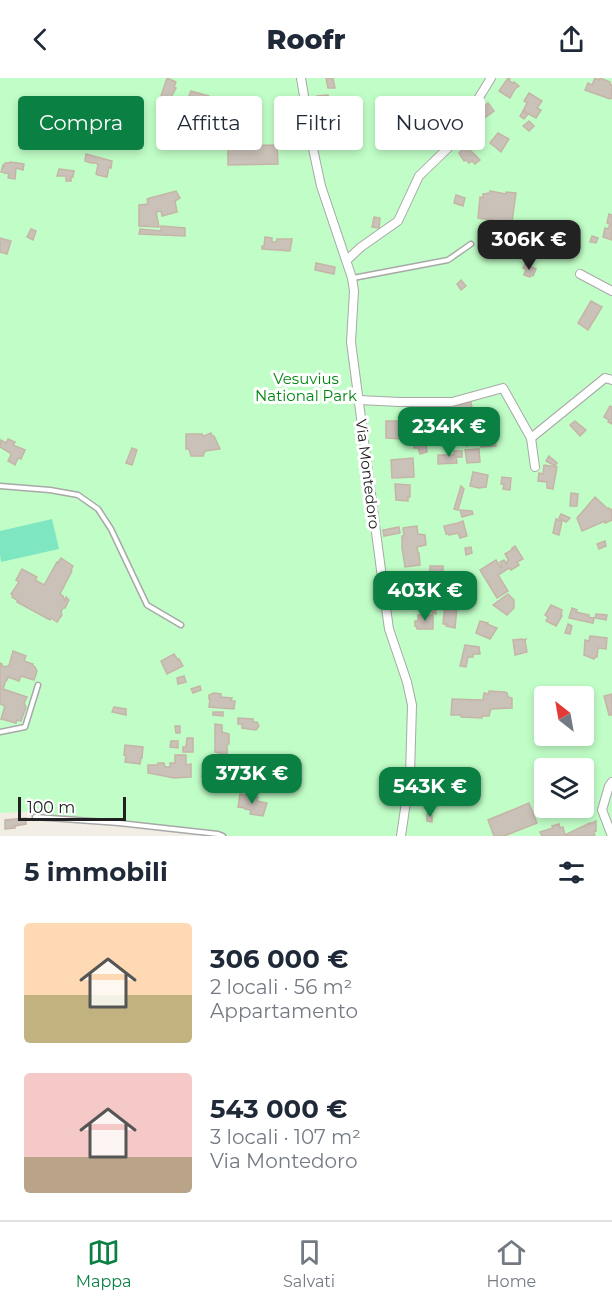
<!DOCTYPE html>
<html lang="it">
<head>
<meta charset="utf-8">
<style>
	body { margin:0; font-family:Montserrat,sans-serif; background:#f6f6f7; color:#1f2937; height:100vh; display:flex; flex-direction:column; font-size:22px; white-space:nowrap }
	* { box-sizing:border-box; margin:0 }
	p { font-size:20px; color:#747a83 }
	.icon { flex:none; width:33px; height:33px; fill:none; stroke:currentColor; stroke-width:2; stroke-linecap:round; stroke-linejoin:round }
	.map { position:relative; height:758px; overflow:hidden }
	.sheet { display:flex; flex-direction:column; background:#fff; flex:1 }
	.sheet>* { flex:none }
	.guide { position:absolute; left:18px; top:18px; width:576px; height:54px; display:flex; gap:12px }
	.needle { width:39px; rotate:329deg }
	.controls { position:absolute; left:534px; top:608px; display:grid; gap:12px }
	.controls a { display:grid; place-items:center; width:60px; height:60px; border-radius:6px; background:#fff; box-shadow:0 3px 9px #0003; font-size:30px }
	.scale { position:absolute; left:18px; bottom:15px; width:108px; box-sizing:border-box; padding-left:6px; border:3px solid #212121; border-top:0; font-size:16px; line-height:21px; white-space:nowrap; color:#212121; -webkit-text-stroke:4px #fff; paint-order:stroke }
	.price { position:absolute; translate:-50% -51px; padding:0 14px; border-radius:12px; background:#0b8043; color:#fff; font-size:20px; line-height:39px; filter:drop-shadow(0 2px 3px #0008) }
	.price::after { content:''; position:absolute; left:50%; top:36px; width:18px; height:14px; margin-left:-9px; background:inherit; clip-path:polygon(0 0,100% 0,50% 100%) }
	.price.active { background:#222; color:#fff }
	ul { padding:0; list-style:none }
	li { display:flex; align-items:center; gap:18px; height:150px; padding:0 24px }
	li span { display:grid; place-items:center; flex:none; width:168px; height:120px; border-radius:6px; color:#555 }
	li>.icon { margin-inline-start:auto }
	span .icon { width:72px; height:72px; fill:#fffc; stroke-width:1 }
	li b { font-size:26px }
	h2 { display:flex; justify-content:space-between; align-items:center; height:72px; padding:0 24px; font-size:26px }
	.chip { padding:0 21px; border-radius:6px; background:#fff; box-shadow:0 3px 9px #0003; font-size:21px; line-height:54px }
	.chip.active { background:#0b8043; color:#fff }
	header { display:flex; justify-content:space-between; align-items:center; height:78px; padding:0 24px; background:#fff; font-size:27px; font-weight:800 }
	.tab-bar { display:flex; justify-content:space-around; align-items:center; height:84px; border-top:2px solid #e0e1e3; background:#fff; font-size:16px; color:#747a83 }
	.tab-bar a { display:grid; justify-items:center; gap:3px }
	.tab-bar .active { color:#0b8043 }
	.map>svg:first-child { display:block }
	.park { fill:#c1fec7; fill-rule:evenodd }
	.pitch { fill:#7ee7c1 }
	.building { fill:#cac1b9; stroke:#c5b5a7; stroke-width:1.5 }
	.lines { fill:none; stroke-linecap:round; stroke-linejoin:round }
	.lane-casing { stroke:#a8a8a8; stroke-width:7 }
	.street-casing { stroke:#a8a8a8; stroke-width:10 }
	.lane { stroke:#fff; stroke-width:4 }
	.street { stroke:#fff; stroke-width:8 }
	.labels { text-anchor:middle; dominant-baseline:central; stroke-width:6; stroke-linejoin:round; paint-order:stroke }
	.park-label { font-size:15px; fill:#028610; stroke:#fff }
	.street-label { font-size:15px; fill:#212121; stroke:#fff }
</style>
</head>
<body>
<header><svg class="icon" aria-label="back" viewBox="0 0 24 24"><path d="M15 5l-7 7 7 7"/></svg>Roofr<svg class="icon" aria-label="share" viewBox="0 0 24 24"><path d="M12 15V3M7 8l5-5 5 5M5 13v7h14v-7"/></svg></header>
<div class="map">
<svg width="612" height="758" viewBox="0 0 612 758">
	<rect width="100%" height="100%" fill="#f2eee6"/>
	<path class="park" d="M0 0H612V758H217L144 751 100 744 51 743 41 733 0 735ZM544 618H584V657H544ZM544 690H584V729H544Z"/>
	<polygon class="pitch" points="52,441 59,471 1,484 0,477 0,453"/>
	<g class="building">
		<polygon points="167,0 176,4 174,9 176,10 170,21 161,18"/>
		<polygon points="326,0 333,0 335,10 328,10"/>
		<polygon points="508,0 510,1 509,3 513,5 514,4 519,8 515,11 510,20 499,13"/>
		<polygon points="595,0 599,2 600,0 610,4 610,6 612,7 612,20 610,21 585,12 588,5 592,7"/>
		<polygon points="191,13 209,18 204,35 185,28"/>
		<polygon points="529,15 542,23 537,30 541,32 536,40 523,33 527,25 524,23"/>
		<polygon points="328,17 329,21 324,23 326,36 311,39 310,31 317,30 314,23 318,23 317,18"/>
		<polygon points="222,20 223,27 213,27 213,21"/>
		<polygon points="488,25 494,33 483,41 477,34"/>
		<polygon points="523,33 528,36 524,41 520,38"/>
		<polygon points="529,43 534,48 529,53 523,48"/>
		<polygon points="498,55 509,61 501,74 490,65"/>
		<polygon points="46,62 55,67 52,70 47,68 47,70 43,69"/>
		<polygon points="277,67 278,86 228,87 228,68"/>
		<polygon points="464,70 467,74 470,72 480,82 475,86 472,83 469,85 466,82 464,83 459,75"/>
		<polygon points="86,76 112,83 111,90 109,89 107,99 98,97 96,96 98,87 96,85 91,85 85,83"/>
		<polygon points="10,84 24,86 23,92 16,90 15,101 8,100 9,96 1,94 3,87 4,88 5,85 10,85"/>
		<polygon points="59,91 74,93 73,99 71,99 71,103 66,103 66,98 57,98"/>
		<polygon points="176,113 180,120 175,123 177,134 162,138 161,133 156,134 159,149 139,148 139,127 148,126 147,121 150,120"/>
		<polygon points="490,113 506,116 506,114 516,115 509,165 496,163 498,146 495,145 492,142 478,140 480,119 483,120 483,116 490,115"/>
		<polygon points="456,117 465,120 463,128 454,125"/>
		<polygon points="609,136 612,137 612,162 603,159 605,150 608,151 610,146 607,145"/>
		<polygon points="374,139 380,140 379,150 372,149"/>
		<polygon points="161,148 185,150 185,158 139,156 140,151 161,153"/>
		<polygon points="31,151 36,153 33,162 27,159"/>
		<polygon points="592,158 598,160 596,165 590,164"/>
		<polygon points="265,159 272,160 272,164 276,164 277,161 292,161 290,173 262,171 262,168 264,168"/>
		<polygon points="0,160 11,163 7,176 0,174"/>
		<polygon points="316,185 335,189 334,196 315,192"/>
		<polygon points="525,186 536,191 533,198 531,197 530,199 524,197 526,191 523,190"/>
		<polygon points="461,202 466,208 461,212 457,206"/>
		<polygon points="591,223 602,229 588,252 578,245"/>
		<polygon points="471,324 472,330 460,331 460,334 455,334 454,327"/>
		<polygon points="610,328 612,329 612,346 608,344 609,342 604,339"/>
		<polygon points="386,343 402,343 401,361 386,360"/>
		<polygon points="575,343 586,352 580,358 570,347"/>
		<polygon points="424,350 430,350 430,351 448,350 448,359 428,361 428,365 426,365 427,374 420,376 418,370 414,370 413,363 422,360"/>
		<polygon points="489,351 490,356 488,356 489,361 479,363 480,365 466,368 465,360 471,358 470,354"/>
		<polygon points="211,355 212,358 214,358 220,371 205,373 203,378 191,378 189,371 186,371 186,356 202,356 202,357 204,358"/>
		<polygon points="8,361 15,364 13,367 25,372 21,381 18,380 15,387 8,383 11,377 10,375 0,369 1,362 6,365"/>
		<polygon points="495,362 496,368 481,369 481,366 490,365 489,363"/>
		<polygon points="132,370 137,372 132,387 126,385"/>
		<polygon points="479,371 480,384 467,385 465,372"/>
		<polygon points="454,373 462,373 462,379 456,379 457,385 438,386 438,377 454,377"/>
		<polygon points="549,378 557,385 555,388 546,383"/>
		<polygon points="413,380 414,399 392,400 391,382"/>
		<polygon points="544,387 557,389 553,411 547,410 547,404 538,403 539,395 543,396"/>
		<polygon points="473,394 488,397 486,409 479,410 470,408"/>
		<polygon points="502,399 511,400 510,412 503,411 504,406 501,406"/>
		<polygon points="395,406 410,407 410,419 408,419 408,423 396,422"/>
		<polygon points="461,408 464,411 458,432 454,431"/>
		<polygon points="571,415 578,416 577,428 570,428"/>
		<polygon points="595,419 608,431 609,430 610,432 612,431 612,442 605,445 605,443 582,453 577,440"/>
		<polygon points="460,432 472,433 473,436 462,439"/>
		<polygon points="561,436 570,440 566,444 559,440"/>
		<polygon points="556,441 562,443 559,457 553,455"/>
		<polygon points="463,443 467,458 460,460 458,455 449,457 449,456 446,456 444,448 458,445"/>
		<polygon points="417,448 418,456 425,457 426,467 417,469 418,475 419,475 420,487 405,489 402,470 402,458 404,458 403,450"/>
		<polygon points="399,449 400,455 384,458 383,452"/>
		<polygon points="605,463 606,468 599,471 597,466"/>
		<polygon points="515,468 523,481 517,484 519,487 511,492 509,490 498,497 508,513 497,520 480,492 496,482 501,490 502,489 500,484 504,482 507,486 508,481 505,476 513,471 512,470"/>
		<polygon points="471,469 472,475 466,477 465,470"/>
		<polygon points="61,480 73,488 71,492 72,493 60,516 63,518 65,523 66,519 69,522 65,530 63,530 61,534 62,537 57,544 51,540 50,542 17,524 18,523 12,519 13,517 11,516 19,504 16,502 22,491 37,499 35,502 44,507 57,484 58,485"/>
		<polygon points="430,488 443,488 443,496 430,495"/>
		<polygon points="508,516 514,522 514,530 507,537 493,527"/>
		<polygon points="422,519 424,520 431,521 431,526 435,526 436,536 432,535 432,532 430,532 429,529 415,527 416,521 417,520 422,520"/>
		<polygon points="445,527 457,529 455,550 446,548 447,546 443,546"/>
		<polygon points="551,527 562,532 561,538 562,538 556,548 546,543 548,539 545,537"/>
		<polygon points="572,530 577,532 576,534 589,537 588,539 594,540 593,545 569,540"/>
		<polygon points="596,536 607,537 606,542 595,540"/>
		<polygon points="418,537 433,537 433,551 417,551 417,549 415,548 415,543 418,543"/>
		<polygon points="480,543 488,545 487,546 497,550 490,561 476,555"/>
		<polygon points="568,546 572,548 570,556 565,555"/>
		<polygon points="590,558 607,560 606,571 598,570 597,579 595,579 594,581 584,577 585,562 589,563"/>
		<polygon points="522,561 523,562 526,561 525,563 527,574 515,577 513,562"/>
		<polygon points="465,567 479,569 480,576 473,576 473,579 468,579 466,589 460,588"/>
		<polygon points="13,573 26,578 24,583 33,586 32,587 35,589 37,593 34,602 21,598 19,603 8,599 7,602 6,602 3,611 27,619 24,625 26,629 21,643 17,642 16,645 1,641 5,628 0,626 0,585 2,586 2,588 6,589 7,588 9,588"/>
		<polygon points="174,576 178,582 179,581 183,588 167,596 161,583"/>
		<polygon points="184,598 186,604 178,606 177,600"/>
		<polygon points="200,608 201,612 193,615 191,611"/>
		<polygon points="489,613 505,614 507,615 508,619 512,620 512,630 491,631 489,638 482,638 482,640 461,639 461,637 451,637 452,621 483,622 484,615 489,616"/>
		<polygon points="214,615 221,616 221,619 232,620 231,623 235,623 234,631 209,629 210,621 209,621 209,617"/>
		<polygon points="612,616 612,637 609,637 604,618"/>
		<polygon points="114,629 126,631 126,637 112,634"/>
		<polygon points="213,634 223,634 223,638 213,637"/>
		<polygon points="238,640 253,641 253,644 257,644 259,648 256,652 242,650 242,646 238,646"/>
		<polygon points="215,646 222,647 222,654 229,656 229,666 227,666 227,677 215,674"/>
		<polygon points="175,648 180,648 180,655 176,655"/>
		<polygon points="187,660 193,660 193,674 183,674 183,669 186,669"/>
		<polygon points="171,663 178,663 178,670 170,669"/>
		<polygon points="125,667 143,669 142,680 141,680 140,686 125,684 126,678 124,677"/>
		<polygon points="175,677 186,677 186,687 191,686 191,699 174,700 148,695 148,687 158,687 158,685 164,685 165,689 170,689 170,685 175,685"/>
		<polygon points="203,693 219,694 220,703 231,704 234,695 243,697 252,700 250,708 247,707 246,711 231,709 231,712 208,708 208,703 207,700 202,699"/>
		<polygon points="240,716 258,719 257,723 267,725 263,738 250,736 251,732 245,731 245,730 238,729"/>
		<polygon points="529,725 537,745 504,758 494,758 488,742"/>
		<polygon points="427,736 432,737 432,744 427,743"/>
		<polygon points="26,740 26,746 15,748 15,750 5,751 5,742"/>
		<polygon points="596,743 596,753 594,754 595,758 542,758 540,754 553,750 552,748 559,746 560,750 563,749 565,757 590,745 590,746"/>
	</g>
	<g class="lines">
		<g class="lane-casing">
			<g id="lane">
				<polyline points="353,200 448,182 471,166"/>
				<polyline points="0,408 50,412 78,417 98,431 111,451 147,527 181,547"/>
				<polyline points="0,654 25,649 38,607"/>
				<polyline points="35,739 119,745 218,756 223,758"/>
			</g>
		</g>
		<g class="street-casing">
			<g id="street">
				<polyline points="301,0 312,66 321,108 352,200 354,213 351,264 386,530 389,551 407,604 412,627 410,697 401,758"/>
				<polyline points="347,182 361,169 398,143 419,98 448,70 491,0"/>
				<polyline points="580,196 612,213"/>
				<polyline points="359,322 400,324 452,324 503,310 531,360 535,389"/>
				<polyline points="531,360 605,300 612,302"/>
				<polyline points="612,704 609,708 602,732 612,758"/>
			</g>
		</g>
		<use href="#lane" class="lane"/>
		<use href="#street" class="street"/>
	</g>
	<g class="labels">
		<g class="park-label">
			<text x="306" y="300">Vesuvius<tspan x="306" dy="17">National Park</tspan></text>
		</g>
		<g class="street-label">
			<text transform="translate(368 396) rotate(83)">Via Montedoro</text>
		</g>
	</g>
</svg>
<div class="controls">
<a><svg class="needle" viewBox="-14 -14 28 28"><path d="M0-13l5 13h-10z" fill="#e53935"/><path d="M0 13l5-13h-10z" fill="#747a83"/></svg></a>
<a><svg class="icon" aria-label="layers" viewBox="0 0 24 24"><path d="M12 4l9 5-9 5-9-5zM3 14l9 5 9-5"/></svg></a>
</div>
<div class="scale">100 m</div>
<b class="price active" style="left:529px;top:193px">306K €</b>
<b class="price" style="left:449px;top:380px">234K €</b>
<b class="price" style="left:425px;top:544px">403K €</b>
<b class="price" style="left:252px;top:727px">373K €</b>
<b class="price" style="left:430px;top:740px">543K €</b>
<div class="guide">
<a class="chip active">Compra</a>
<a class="chip">Affitta</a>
<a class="chip">Filtri</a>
<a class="chip">Nuovo</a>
</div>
</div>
<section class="sheet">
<h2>5 immobili<svg class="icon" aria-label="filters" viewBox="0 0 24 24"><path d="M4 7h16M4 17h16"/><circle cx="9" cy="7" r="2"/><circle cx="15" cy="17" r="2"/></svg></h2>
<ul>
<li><span style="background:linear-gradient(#ffd9b3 60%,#c2b280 0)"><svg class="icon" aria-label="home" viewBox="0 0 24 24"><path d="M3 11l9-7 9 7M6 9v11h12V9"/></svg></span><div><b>306 000 €</b><p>2 locali · 56 m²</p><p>Appartamento</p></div></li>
<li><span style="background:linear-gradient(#f6c9c9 70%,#b9a48a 0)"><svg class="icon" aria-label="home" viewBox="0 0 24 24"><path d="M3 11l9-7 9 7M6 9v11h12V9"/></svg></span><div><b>543 000 €</b><p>3 locali · 107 m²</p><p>Via Montedoro</p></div></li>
</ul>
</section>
<nav class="tab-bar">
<a class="active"><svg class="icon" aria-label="map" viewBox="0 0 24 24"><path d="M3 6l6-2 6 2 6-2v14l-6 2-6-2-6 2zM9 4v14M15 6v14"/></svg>Mappa</a>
<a><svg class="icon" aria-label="saved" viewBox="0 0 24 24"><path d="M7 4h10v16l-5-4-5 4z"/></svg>Salvati</a>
<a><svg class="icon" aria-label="home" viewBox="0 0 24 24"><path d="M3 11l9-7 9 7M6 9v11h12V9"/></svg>Home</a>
</nav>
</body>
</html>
